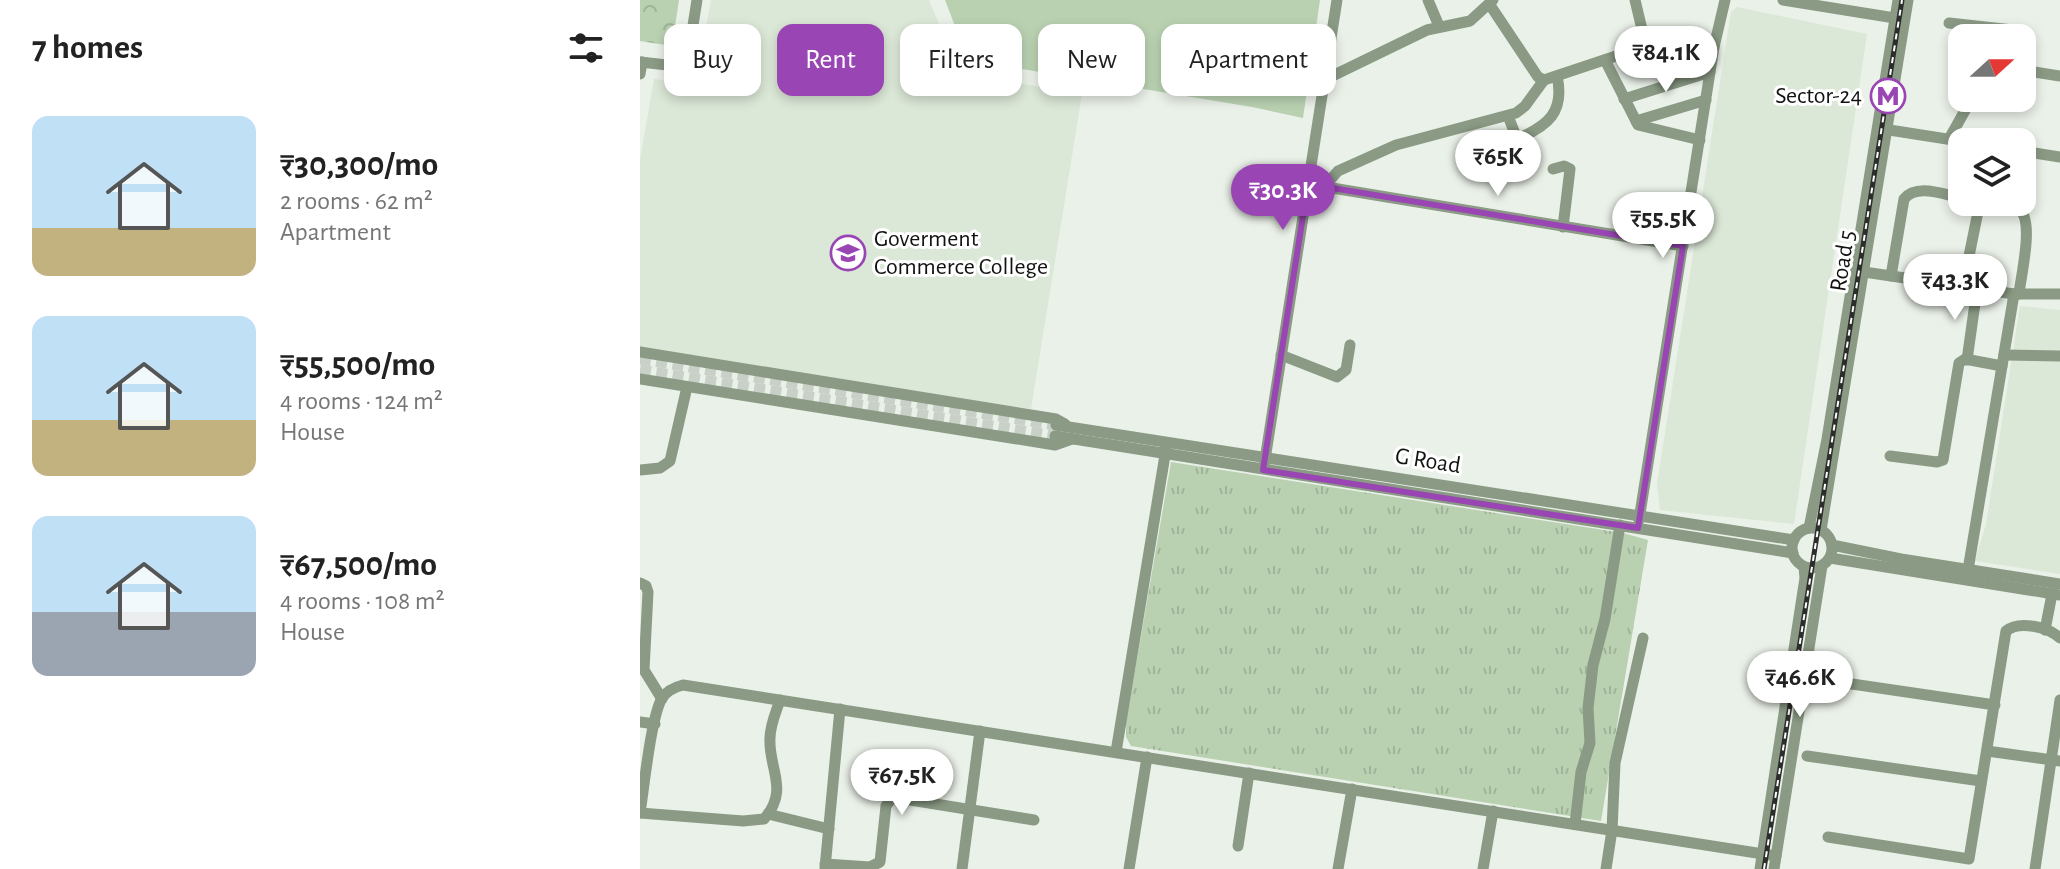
<!DOCTYPE html>
<html lang="en">
<head>
<meta charset="utf-8">
<style>
	body { margin:0; font-family:"Alegreya Sans",sans-serif; background:#f6f6f6; color:#222; height:100vh; display:flex; flex-direction:column; font-size:30px; white-space:nowrap }
	* { box-sizing:border-box; margin:0 }
	p { font-size:26px; color:#767676 }
	.icon { flex:none; width:44px; height:44px; fill:none; stroke:currentColor; stroke-width:2; stroke-linecap:round; stroke-linejoin:round }
	.map { position:relative; flex:1; overflow:hidden }
	.panel { display:flex; flex-direction:column; background:#fff; width:640px }
	.panel>* { flex:none }
	.hud { position:absolute; left:24px; top:24px; width:760px; height:72px; display:flex; gap:16px }
	.needle { width:52px; rotate:69deg }
	.fabs { position:absolute; left:1308px; top:24px; display:grid; gap:16px }
	.fabs a { display:grid; place-items:center; width:88px; height:88px; border-radius:16px; background:#fff; box-shadow:0 4px 12px #0003; font-size:40px }
	.price { position:absolute; translate:-50% -68px; padding:0 18px; border-radius:28px; background:#fff; color:#222; font-size:26px; line-height:52px; filter:drop-shadow(0 2px 4px #0008) }
	.price::after { content:''; position:absolute; left:50%; top:48px; width:24px; height:18px; margin-left:-12px; background:inherit; clip-path:polygon(0 0,100% 0,50% 100%) }
	.price.on { background:#9945b4; color:#fff }
	ul { padding:0; list-style:none }
	li { display:flex; align-items:center; gap:24px; height:200px; padding:0 32px }
	li span { display:grid; place-items:center; flex:none; width:224px; height:160px; border-radius:16px; color:#555 }
	li>.icon { margin-inline-start:auto }
	span .icon { width:96px; height:96px; fill:#fffc; stroke-width:1 }
	li b { font-size:34px }
	h2 { display:flex; justify-content:space-between; align-items:center; height:96px; padding:0 32px; font-size:34px }
	.chip { padding:0 28px; border-radius:16px; background:#fff; box-shadow:0 4px 12px #0003; font-size:28px; line-height:72px }
	.chip.on { background:#9945b4; color:#fff }
	main { display:flex; flex:1; min-height:0 }
	.map>svg:first-child { display:block }
	.built { fill:#dbe7d7 }
	.grass { fill:url(#grass-tufts) }
	.park { fill:url(#park-crowns) }
	.garden { fill:#b9d1b1 }
	.lines { fill:none; stroke-linecap:round; stroke-linejoin:round }
	.minor-tunnel { stroke:#c9d0c8; stroke-width:11; stroke-dasharray:11 5.5; stroke-linecap:butt }
	.minor { stroke:#8a9a84; stroke-width:11 }
	.rail-casing { stroke:#2c2e2b; stroke-width:5 }
	.rail { stroke:#fff; stroke-width:2; stroke-dasharray:6; stroke-linecap:butt }
	.marked { fill:none; stroke:#9945b4; stroke-width:6; stroke-linejoin:round }
	.labels { text-anchor:middle; dominant-baseline:central; stroke-width:6; stroke-linejoin:round; paint-order:stroke }
	.poi-label { font-size:24px; fill:#111310; stroke:#fff; text-anchor:end }
	.street-label { font-size:24px; fill:#111310; stroke:#fff }
</style>
</head>
<body>
<main>
<section class="panel">
<h2>7 homes<svg class="icon" aria-label="filters" viewBox="0 0 24 24"><path d="M4 7h16M4 17h16"/><circle cx="9" cy="7" r="2"/><circle cx="15" cy="17" r="2"/></svg></h2>
<ul>
<li><span style="background:linear-gradient(#bfe0f5 70%,#c2b280 0)"><svg class="icon" aria-label="home" viewBox="0 0 24 24"><path d="M3 11l9-7 9 7M6 9v11h12V9"/></svg></span><div><b>₹30,300/mo</b><p>2 rooms · 62 m²</p><p>Apartment</p></div></li>
<li><span style="background:linear-gradient(#bfe0f5 65%,#c2b280 0)"><svg class="icon" aria-label="home" viewBox="0 0 24 24"><path d="M3 11l9-7 9 7M6 9v11h12V9"/></svg></span><div><b>₹55,500/mo</b><p>4 rooms · 124 m²</p><p>House</p></div></li>
<li><span style="background:linear-gradient(#bfe0f5 60%,#9aa5b1 0)"><svg class="icon" aria-label="home" viewBox="0 0 24 24"><path d="M3 11l9-7 9 7M6 9v11h12V9"/></svg></span><div><b>₹67,500/mo</b><p>4 rooms · 108 m²</p><p>House</p></div></li>
</ul>
</section>
<div class="map">
<svg width="1420" height="869" viewBox="0 0 1420 869">
	<defs>
		<pattern id="grass-tufts" width="24" height="20" patternUnits="userSpaceOnUse" patternTransform="scale(2)"><rect width="24" height="20" fill="#b9d1b1"/><path d="M3 7l-1-3M5 7V3M7 7l1-3M15 17l-1-3M17 17v-4M19 17l1-3" fill="none" stroke="#9eb397"/></pattern>
		<pattern id="park-crowns" width="20" height="18" patternUnits="userSpaceOnUse" patternTransform="scale(2)"><rect width="20" height="18" fill="#b9d1b1"/><path d="M2 6a3 3 0 1 1 6 0M12 15a3 3 0 1 1 6 0" fill="none" stroke="#9eb397"/></pattern>
	</defs>
	<rect width="100%" height="100%" fill="#eaf1e8"/>
	<g class="built">
		<polygon points="71,0 289,0 311,53 324,74 442,94 391,409 190,379 0,347 0,160 14,79 55,85"/>
		<polygon points="1097,7 1227,34 1154,524 1020,510 1017,484 1091,12"/>
		<polygon points="1380,306 1420,310 1420,574 1335,561 1346,524"/>
	</g>
	<polygon class="grass" points="531,462 983,533 1008,540 961,821 491,746 486,737 486,723"/>
	<polygon class="park" points="0,0 39,0 32,46 0,41"/>
	<polygon class="garden" points="305,0 680,0 663,118 612,107 328,60"/>
	<g class="lines">
		<g class="minor-tunnel">
			<polyline points="0,359 416,425"/>
			<polyline points="0,370 415,436"/>
		</g>
		<g class="minor">
			<polyline points="788,0 799,26"/>
			<polyline points="995,0 1006,46"/>
			<polyline points="1143,0 1261,19"/>
			<polyline points="850,5 898,77 904,80 1006,46 1015,56 1022,58 1074,47"/>
			<polyline points="1309,23 1382,31 1385,39 1382,57"/>
			<polyline points="965,60 998,125 1060,140"/>
			<polyline points="0,62 36,66 45,63 48,57 57,0"/>
			<polyline points="1382,70 1420,76"/>
			<polyline points="0,74 2,62"/>
			<polyline points="684,80 787,30 830,21 853,0"/>
			<polyline points="984,99 1070,72"/>
			<polyline points="868,116 889,169"/>
			<polyline points="996,121 1066,100"/>
			<polyline points="1243,129 1326,142"/>
			<path d="M877 139C908 126 925 112 917 76"/>
			<polyline points="1309,139 1332,98"/>
			<polyline points="1382,151 1420,157"/>
			<polyline points="913,169 924,166 930,169 923,227"/>
			<polyline points="668,184 1043,246"/>
			<polyline points="684,187 698,171 756,145 876,113 885,106 904,80"/>
			<path d="M1341 202 1380 210C1394 222 1381 275 1379 294"/>
			<polyline points="1224,272 1374,294 1420,294"/>
			<path d="M1251 276 1264 199C1277 183 1304 195 1322 198"/>
			<polyline points="1315,286 1327,266 1340,202"/>
			<polyline points="0,352 416,419 425,424"/>
			<polyline points="641,355 697,377 706,370 710,345"/>
			<polyline points="1364,355 1420,356"/>
			<polyline points="1327,360 1337,289"/>
			<polyline points="0,379 415,445 432,439"/>
			<polyline points="416,425 1154,540"/>
			<polyline points="415,436 1153,553"/>
			<polyline points="1250,456 1297,462 1303,460 1319,363 1325,359 1362,366"/>
			<polyline points="624,466 697,0"/>
			<polyline points="0,470 20,468 30,461 47,387"/>
			<polyline points="999,520 1074,47 1085,0"/>
			<circle cx="1172" cy="548" r="20"/>
			<polyline points="1169,528 1187,439 1258,0"/>
			<polyline points="1181,530 1268,0"/>
			<polyline points="1192,545 1261,559 1420,584"/>
			<polyline points="1190,558 1420,595"/>
			<polyline points="1328,570 1374,294"/>
			<polyline points="0,583 6,586 8,592 4,670 22,699"/>
			<polyline points="1405,630 1412,594"/>
			<polyline points="1178,679 1355,705"/>
			<polyline points="0,722 15,724"/>
			<polyline points="1347,751 1420,761"/>
			<polyline points="476,752 526,449"/>
			<polyline points="1167,756 1341,781"/>
			<path d="M0 813C4 788 11 717 22 698 27 691 35 687 43 685L1136 856"/>
			<path d="M0 813 103 821 124 819C150 790 128 768 130 738 130 725 136 712 140 700"/>
			<polyline points="128,814 189,829"/>
			<polyline points="935,824 941,772 950,743 948,708 953,665 965,619 980,525"/>
			<path d="M1188 837 1329 859 1366 631C1379 620 1408 627 1420 638"/>
			<polyline points="598,846 609,773"/>
			<polyline points="185,864 230,867 240,862 246,806 251,799 258,798 394,820"/>
			<polyline points="185,868 200,709"/>
			<polyline points="322,869 340,731"/>
			<polyline points="489,869 507,757"/>
			<polyline points="698,869 712,789"/>
			<polyline points="843,869 853,811"/>
			<polyline points="966,869 972,830 975,763 1003,638"/>
			<polyline points="1120,869 1165,578 1164,567"/>
			<polyline points="1134,869 1182,566"/>
			<polyline points="1395,869 1420,700"/>
		</g>
		<g class="rail-casing">
			<polyline id="rail" points="1124,869 1262,0"/>
		</g>
		<use href="#rail" class="rail"/>
	</g>
	<path class="marked" d="M668 184 1043 246 998 528 623 470Z"/>
	<defs>
		<g id="metro-ring" transform="scale(1.8)"><circle r="9.5" fill="#fff" stroke="#9945b4" stroke-width="1.5"/><path d="M-5.5 5V-5H-3L0 0L3-5H5.5V5H3V-.5L0 4L-3-.5V5Z" fill="#9945b4"/></g>
		<g id="university-ring" transform="scale(1.8)"><circle r="9.5" fill="#fff" stroke="#9945b4" stroke-width="1.5"/><path d="M0-5L7-2L0 1L-7-2ZM-4 1L0 2.5L4 1V4Q0 6-4 4Z" fill="#9945b4"/></g>
	</defs>
	<g fill-rule="evenodd">
		<use href="#metro-ring" x="1248" y="96"/>
		<use href="#university-ring" x="208" y="253"/>
	</g>
	<g class="labels">
		<g class="poi-label">
			<text x="1222" y="96">Sector-24</text>
			<text x="234" y="239" text-anchor="start">Goverment<tspan x="234" dy="28">Commerce College</tspan></text>
		</g>
		<g class="street-label">
			<text transform="translate(1203 261) rotate(-81)">Road 5</text>
			<text transform="translate(788 461) rotate(9)">G Road</text>
		</g>
	</g>
</svg>
<div class="fabs">
<a><svg class="needle" viewBox="-14 -14 28 28"><path d="M0-13l5 13h-10z" fill="#e53935"/><path d="M0 13l5-13h-10z" fill="#767676"/></svg></a>
<a><svg class="icon" aria-label="layers" viewBox="0 0 24 24"><path d="M12 4l9 5-9 5-9-5zM3 14l9 5 9-5"/></svg></a>
</div>
<b class="price" style="left:1026px;top:94px">₹84.1K</b>
<b class="price" style="left:858px;top:198px">₹65K</b>
<b class="price on" style="left:643px;top:232px">₹30.3K</b>
<b class="price" style="left:1023px;top:260px">₹55.5K</b>
<b class="price" style="left:1315px;top:322px">₹43.3K</b>
<b class="price" style="left:1160px;top:719px">₹46.6K</b>
<b class="price" style="left:262px;top:817px">₹67.5K</b>
<div class="hud">
<a class="chip">Buy</a>
<a class="chip on">Rent</a>
<a class="chip">Filters</a>
<a class="chip">New</a>
<a class="chip">Apartment</a>
</div>
</div>
</main>
</body>
</html>
